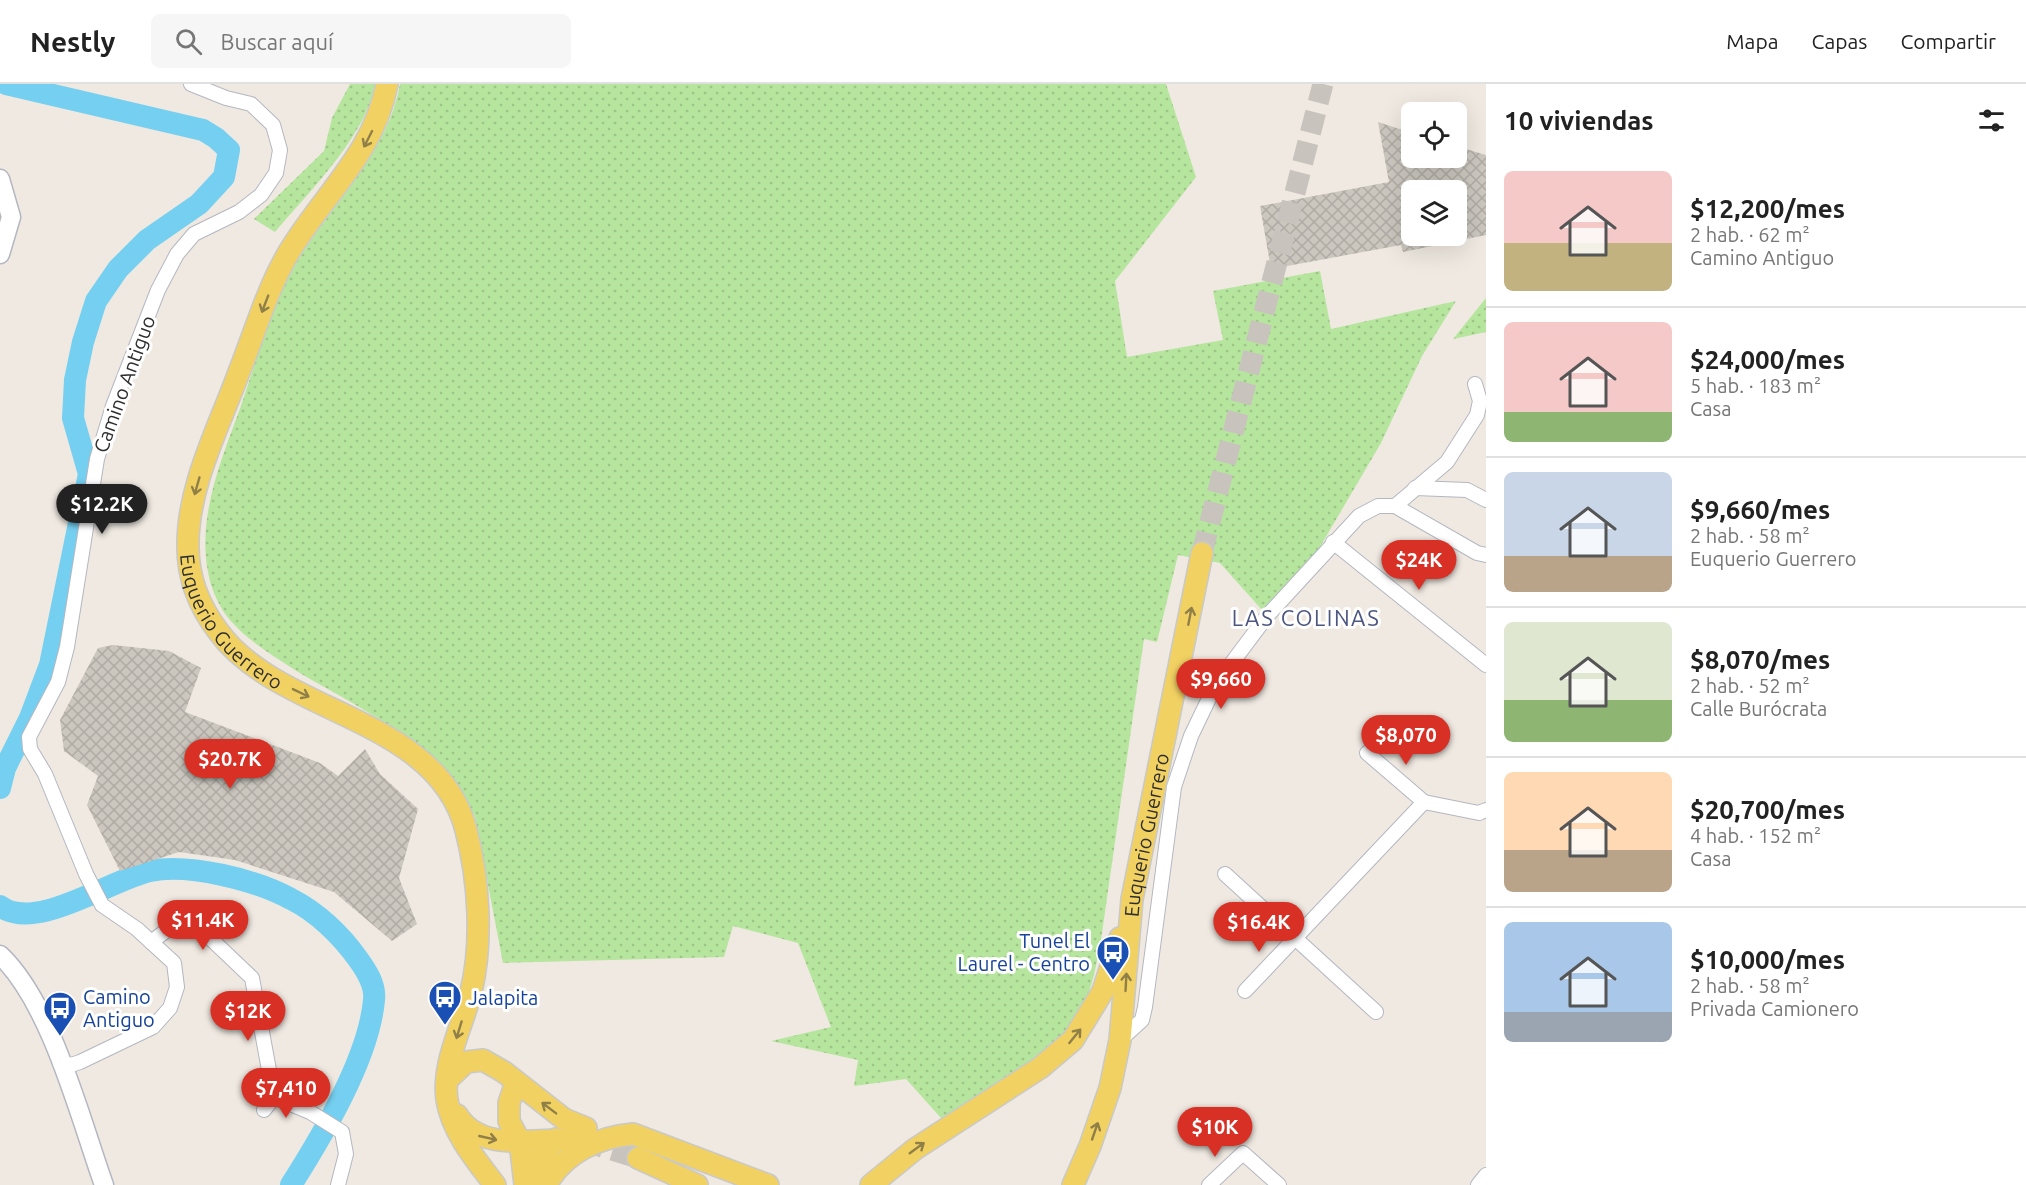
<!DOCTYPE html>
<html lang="es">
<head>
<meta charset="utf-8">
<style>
	body { margin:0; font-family:Ubuntu,sans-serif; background:#f6f6f6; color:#222; height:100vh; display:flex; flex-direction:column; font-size:22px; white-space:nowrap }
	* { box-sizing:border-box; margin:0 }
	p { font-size:20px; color:#767676 }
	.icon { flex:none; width:33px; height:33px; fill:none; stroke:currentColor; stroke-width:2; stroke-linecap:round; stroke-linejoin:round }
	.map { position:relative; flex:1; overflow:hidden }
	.drawer { display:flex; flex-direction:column; background:#fff; width:540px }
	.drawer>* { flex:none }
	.fabs { position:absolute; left:1401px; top:18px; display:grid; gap:12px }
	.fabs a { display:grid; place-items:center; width:66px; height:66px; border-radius:9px; background:#fff; box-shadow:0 6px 24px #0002; font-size:30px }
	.price { position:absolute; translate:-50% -51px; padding:0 14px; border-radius:21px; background:#d93025; color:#fff; font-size:20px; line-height:39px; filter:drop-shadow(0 2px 3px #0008) }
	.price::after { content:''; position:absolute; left:50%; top:36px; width:18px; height:14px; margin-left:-9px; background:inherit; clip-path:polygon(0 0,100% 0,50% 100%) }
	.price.current { background:#222; color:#fff }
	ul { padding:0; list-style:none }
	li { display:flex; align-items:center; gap:18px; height:150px; padding:0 18px }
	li+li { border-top:2px solid #e0e0e0 }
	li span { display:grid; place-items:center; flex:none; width:168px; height:120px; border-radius:9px; color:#555 }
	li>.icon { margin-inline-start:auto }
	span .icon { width:72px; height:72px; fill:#fffc; stroke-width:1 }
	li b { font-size:26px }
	h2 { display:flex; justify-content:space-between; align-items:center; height:72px; padding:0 18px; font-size:26px }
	header { display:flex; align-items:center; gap:36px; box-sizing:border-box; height:84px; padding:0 30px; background:#fff; border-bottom:2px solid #e0e0e0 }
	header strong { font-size:28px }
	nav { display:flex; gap:33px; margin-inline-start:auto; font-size:21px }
	.search { width:420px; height:54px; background:#f6f6f6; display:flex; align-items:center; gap:15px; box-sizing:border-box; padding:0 21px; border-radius:9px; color:#767676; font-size:22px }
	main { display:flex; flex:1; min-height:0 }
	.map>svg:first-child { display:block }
	.grass { fill:url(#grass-dots) }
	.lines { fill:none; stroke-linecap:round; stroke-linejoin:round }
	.river { stroke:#75cff0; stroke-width:22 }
	.building { fill:url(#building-cross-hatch); fill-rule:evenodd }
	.primary-tunnel { stroke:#c8c4bd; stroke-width:21; stroke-dasharray:21 10; stroke-linecap:butt }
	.street-casing { stroke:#b4b7c1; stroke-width:16 }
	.secondary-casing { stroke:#b4b7c1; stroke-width:21 }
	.primary-casing { stroke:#c9c9c9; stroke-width:24 }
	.street { stroke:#fff; stroke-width:14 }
	.secondary { stroke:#fff; stroke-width:18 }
	.primary { stroke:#f2d163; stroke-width:21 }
	.oneway { stroke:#908048 }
	.labels { text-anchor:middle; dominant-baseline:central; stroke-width:6; stroke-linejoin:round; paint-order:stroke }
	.street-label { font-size:20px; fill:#2e2e2e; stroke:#fff }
	.transit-label { font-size:20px; fill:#164399; stroke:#fff; text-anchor:start }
	.quarter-label { font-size:22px; letter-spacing:1.5px; fill:#4d5680; stroke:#fff }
</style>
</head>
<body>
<header>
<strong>Nestly</strong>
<div class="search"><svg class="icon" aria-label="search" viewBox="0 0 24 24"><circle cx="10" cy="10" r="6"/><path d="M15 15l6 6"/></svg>Buscar aquí</div>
<nav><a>Mapa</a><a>Capas</a><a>Compartir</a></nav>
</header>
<main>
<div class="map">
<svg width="1486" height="1101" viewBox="0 0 1486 1101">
	<defs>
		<pattern id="grass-dots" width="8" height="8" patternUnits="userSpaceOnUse" patternTransform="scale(1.5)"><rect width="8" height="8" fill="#b6e59e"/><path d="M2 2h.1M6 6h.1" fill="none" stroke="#9dc588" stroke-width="1.8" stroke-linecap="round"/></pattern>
		<pattern id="building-cross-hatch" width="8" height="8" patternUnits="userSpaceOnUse" patternTransform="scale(1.5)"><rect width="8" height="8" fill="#cbc7bf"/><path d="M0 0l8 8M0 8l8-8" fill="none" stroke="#afaba4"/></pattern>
	</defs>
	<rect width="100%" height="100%" fill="#efe9e1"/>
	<g class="grass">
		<path d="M350 0H375C367 51 308 109 275 148L254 135 324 67 332 34Z"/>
		<path d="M400 0H1166L1196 93 1115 197 1127 273 1223 256 1213 207 1320 187 1331 245 1456 217 1422 272 1381 359 1317 468 1263 527 1220 479 1178 471 1157 558 1144 555 1100 863C1096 879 1094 897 1087 912 1060 975 997 1002 941 1034L906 995 854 1002 858 976 771 957 831 943 798 859 733 842 724 873 503 879 475 733C441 659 361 626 295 586 273 572 247 556 230 536 205 506 202 465 208 428 214 391 229 355 242 319 257 274 270 225 294 183 329 122 387 72 400 0Z"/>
		<polygon points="1486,214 1486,248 1453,255"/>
	</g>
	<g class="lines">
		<g class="river">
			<polyline points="0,704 5,684 30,634 50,581 89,390 73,334 75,296 83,258 96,217 118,185 147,156 199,120 224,93 229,66 216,54 203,46 6,0"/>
			<path d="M0 822C35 849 112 795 150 787 189 779 256 796 291 815 317 828 341 851 358 875 366 886 376 901 374 916 369 974 322 1052 291 1101"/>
		</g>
	</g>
	<g class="building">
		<path d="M1378 38 1412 49V74H1456V62L1486 71V151L1403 168 1401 161 1271 185 1260 122 1389 98ZM1412 106H1456V152H1412Z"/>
		<polygon points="113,561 169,567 201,584 185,628 320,679 338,692 365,665 380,690 418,725 399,794 417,840 392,857 334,808 235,776 179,768 120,787 87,721 98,692 64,667 60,636 98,564"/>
	</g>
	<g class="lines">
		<g class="primary-tunnel">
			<polyline points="1202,469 1323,0"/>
			<polyline points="583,1057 638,1074"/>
		</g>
		<g class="street-casing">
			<g id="street">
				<polyline points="1415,404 1467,406 1486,416"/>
				<polyline points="1395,422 1447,378 1477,331 1480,317 1475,300"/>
				<polyline points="1333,458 1486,581"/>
				<polyline points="1367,669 1424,718"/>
				<polyline points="1225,790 1376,928"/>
				<polyline points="151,858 182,835 190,835 252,894 274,1013 264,1026"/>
				<polyline points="1245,907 1424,718 1479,729 1486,726"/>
				<polyline points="1120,956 1142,936 1145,923 1174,703 1191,652 1216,600 1267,532 1359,432 1378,422 1395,422 1477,469 1486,471"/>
				<polyline points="60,979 71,981 80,978 153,943 170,924 177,903 174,879 137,845 102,821 86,790 45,690 30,665 29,653 58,598 67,563 97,375 113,322 158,206 177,170 194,150 239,128 261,111 276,89 280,66 273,41 251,20 226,14 191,0"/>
				<polyline points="274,1013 310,1028 342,1048 346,1070 338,1101"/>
				<polyline points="1209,1101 1243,1069 1279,1101"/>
				<polyline points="1478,1101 1486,1091"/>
			</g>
		</g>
		<g class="secondary-casing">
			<g id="secondary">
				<polyline points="0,95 11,133 0,170"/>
				<path d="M0 871C51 919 80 1034 104 1101"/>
			</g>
		</g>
		<g class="primary-casing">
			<g id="primary">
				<path id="s1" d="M387 0C374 69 324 110 289 168 267 205 255 248 239 288 219 343 187 403 188 463 188 494 199 522 218 547 278 631 437 632 466 746 479 797 483 857 471 908 462 944 442 979 447 1016 452 1048 476 1076 495 1101"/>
				<polyline points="448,995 466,978 483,976 504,988 564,1035 586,1044"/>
				<polyline points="516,998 509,1019 509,1037 520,1058 525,1101"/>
				<path d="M457 1031C482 1071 540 1053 580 1056"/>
				<polyline points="638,1074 697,1101"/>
				<polyline points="526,1101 537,1079 556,1055"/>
				<path d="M546 1101C564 1069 598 1053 633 1050L768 1101"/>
				<polyline points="871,1101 915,1065 1040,984 1073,956 1103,907 1120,854"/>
				<path id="s2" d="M1073 1101 1090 1062 1110 1004 1120 956 1132 815 1202 469"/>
			</g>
		</g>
		<use href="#street" class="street"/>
		<use href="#secondary" class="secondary"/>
		<use href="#primary" class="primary"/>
	</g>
	<defs><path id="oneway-shaft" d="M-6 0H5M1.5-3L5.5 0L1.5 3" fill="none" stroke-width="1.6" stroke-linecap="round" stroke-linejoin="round" transform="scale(1.5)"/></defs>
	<g class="oneway">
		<use href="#oneway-shaft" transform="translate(368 55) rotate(117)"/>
		<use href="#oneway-shaft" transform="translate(265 220) rotate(111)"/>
		<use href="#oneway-shaft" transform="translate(197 402) rotate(106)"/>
		<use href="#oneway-shaft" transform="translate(1190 532) rotate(-79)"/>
		<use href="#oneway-shaft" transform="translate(301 609) rotate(26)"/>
		<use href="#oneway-shaft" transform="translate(1126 898) rotate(-87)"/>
		<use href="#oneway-shaft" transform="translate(459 946) rotate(107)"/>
		<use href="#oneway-shaft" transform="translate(1075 952) rotate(-51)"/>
		<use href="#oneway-shaft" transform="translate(549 1024) rotate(-143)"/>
		<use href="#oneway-shaft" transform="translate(1095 1047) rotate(-71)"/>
		<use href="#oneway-shaft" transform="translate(488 1054) rotate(13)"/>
		<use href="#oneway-shaft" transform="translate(917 1064) rotate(-36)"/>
	</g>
	<defs>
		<g id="bus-pin" transform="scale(1.725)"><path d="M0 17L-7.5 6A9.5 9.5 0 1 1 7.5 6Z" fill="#1a4fb4" stroke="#fff"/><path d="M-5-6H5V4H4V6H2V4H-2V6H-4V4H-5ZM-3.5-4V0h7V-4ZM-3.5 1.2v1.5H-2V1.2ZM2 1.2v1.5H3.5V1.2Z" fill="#fff"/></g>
	</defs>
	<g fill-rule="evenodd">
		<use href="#bus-pin" x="1113" y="868"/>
		<use href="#bus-pin" x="445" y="913"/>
		<use href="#bus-pin" x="60" y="924"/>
	</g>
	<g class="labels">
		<g class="street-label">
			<text transform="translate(124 300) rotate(-70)">Camino Antiguo</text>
			<text stroke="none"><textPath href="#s1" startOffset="600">Euquerio Guerrero</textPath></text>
			<text stroke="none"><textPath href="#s2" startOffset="360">Euquerio Guerrero</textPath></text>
		</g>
		<g class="transit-label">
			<text x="1090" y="856" text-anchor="end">Tunel El<tspan x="1090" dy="23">Laurel - Centro</tspan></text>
			<text x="83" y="912">Camino<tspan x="83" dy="23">Antiguo</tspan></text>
			<text x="468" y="913">Jalapita</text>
		</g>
		<g class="quarter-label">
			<text x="1306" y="533">LAS COLINAS</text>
		</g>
	</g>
</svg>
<div class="fabs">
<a><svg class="icon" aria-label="locate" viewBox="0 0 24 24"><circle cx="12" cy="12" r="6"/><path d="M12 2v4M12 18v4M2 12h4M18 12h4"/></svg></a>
<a><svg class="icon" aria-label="layers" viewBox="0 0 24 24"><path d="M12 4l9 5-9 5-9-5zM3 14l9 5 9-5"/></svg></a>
</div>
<b class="price current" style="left:102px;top:451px">$12.2K</b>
<b class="price" style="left:1419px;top:507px">$24K</b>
<b class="price" style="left:1221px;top:626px">$9,660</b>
<b class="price" style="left:1406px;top:682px">$8,070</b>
<b class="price" style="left:230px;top:706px">$20.7K</b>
<b class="price" style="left:203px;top:867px">$11.4K</b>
<b class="price" style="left:1259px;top:869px">$16.4K</b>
<b class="price" style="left:248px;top:958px">$12K</b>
<b class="price" style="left:286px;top:1035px">$7,410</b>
<b class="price" style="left:1215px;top:1074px">$10K</b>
</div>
<section class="drawer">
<h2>10 viviendas<svg class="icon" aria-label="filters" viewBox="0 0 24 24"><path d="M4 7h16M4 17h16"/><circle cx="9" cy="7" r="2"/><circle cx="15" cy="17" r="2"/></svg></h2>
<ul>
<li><span style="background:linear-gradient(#f6c9c9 60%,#c2b280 0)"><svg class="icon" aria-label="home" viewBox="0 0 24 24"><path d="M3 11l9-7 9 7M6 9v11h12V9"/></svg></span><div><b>$12,200/mes</b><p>2 hab. · 62 m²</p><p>Camino Antiguo</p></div></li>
<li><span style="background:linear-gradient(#f6c9c9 75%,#8fb573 0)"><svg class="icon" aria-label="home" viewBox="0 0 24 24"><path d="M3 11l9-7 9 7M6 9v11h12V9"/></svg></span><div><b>$24,000/mes</b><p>5 hab. · 183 m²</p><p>Casa</p></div></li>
<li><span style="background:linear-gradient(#c9d6e8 70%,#b9a48a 0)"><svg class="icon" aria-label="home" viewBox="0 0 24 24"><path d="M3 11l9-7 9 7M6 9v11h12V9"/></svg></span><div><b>$9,660/mes</b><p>2 hab. · 58 m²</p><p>Euquerio Guerrero</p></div></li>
<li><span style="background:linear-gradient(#dfe7d0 65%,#8fb573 0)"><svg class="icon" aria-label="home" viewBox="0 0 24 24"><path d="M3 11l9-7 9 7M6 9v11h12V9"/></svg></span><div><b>$8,070/mes</b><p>2 hab. · 52 m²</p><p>Calle Burócrata</p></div></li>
<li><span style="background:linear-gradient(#ffd9b3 65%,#b9a48a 0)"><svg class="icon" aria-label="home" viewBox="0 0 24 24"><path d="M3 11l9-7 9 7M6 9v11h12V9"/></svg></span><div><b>$20,700/mes</b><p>4 hab. · 152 m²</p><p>Casa</p></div></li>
<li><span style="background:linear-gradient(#a9c7e8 75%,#9aa5b1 0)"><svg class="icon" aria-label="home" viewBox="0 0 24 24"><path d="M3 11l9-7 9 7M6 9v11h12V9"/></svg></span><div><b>$10,000/mes</b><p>2 hab. · 58 m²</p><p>Privada Camionero</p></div></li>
</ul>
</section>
</main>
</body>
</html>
